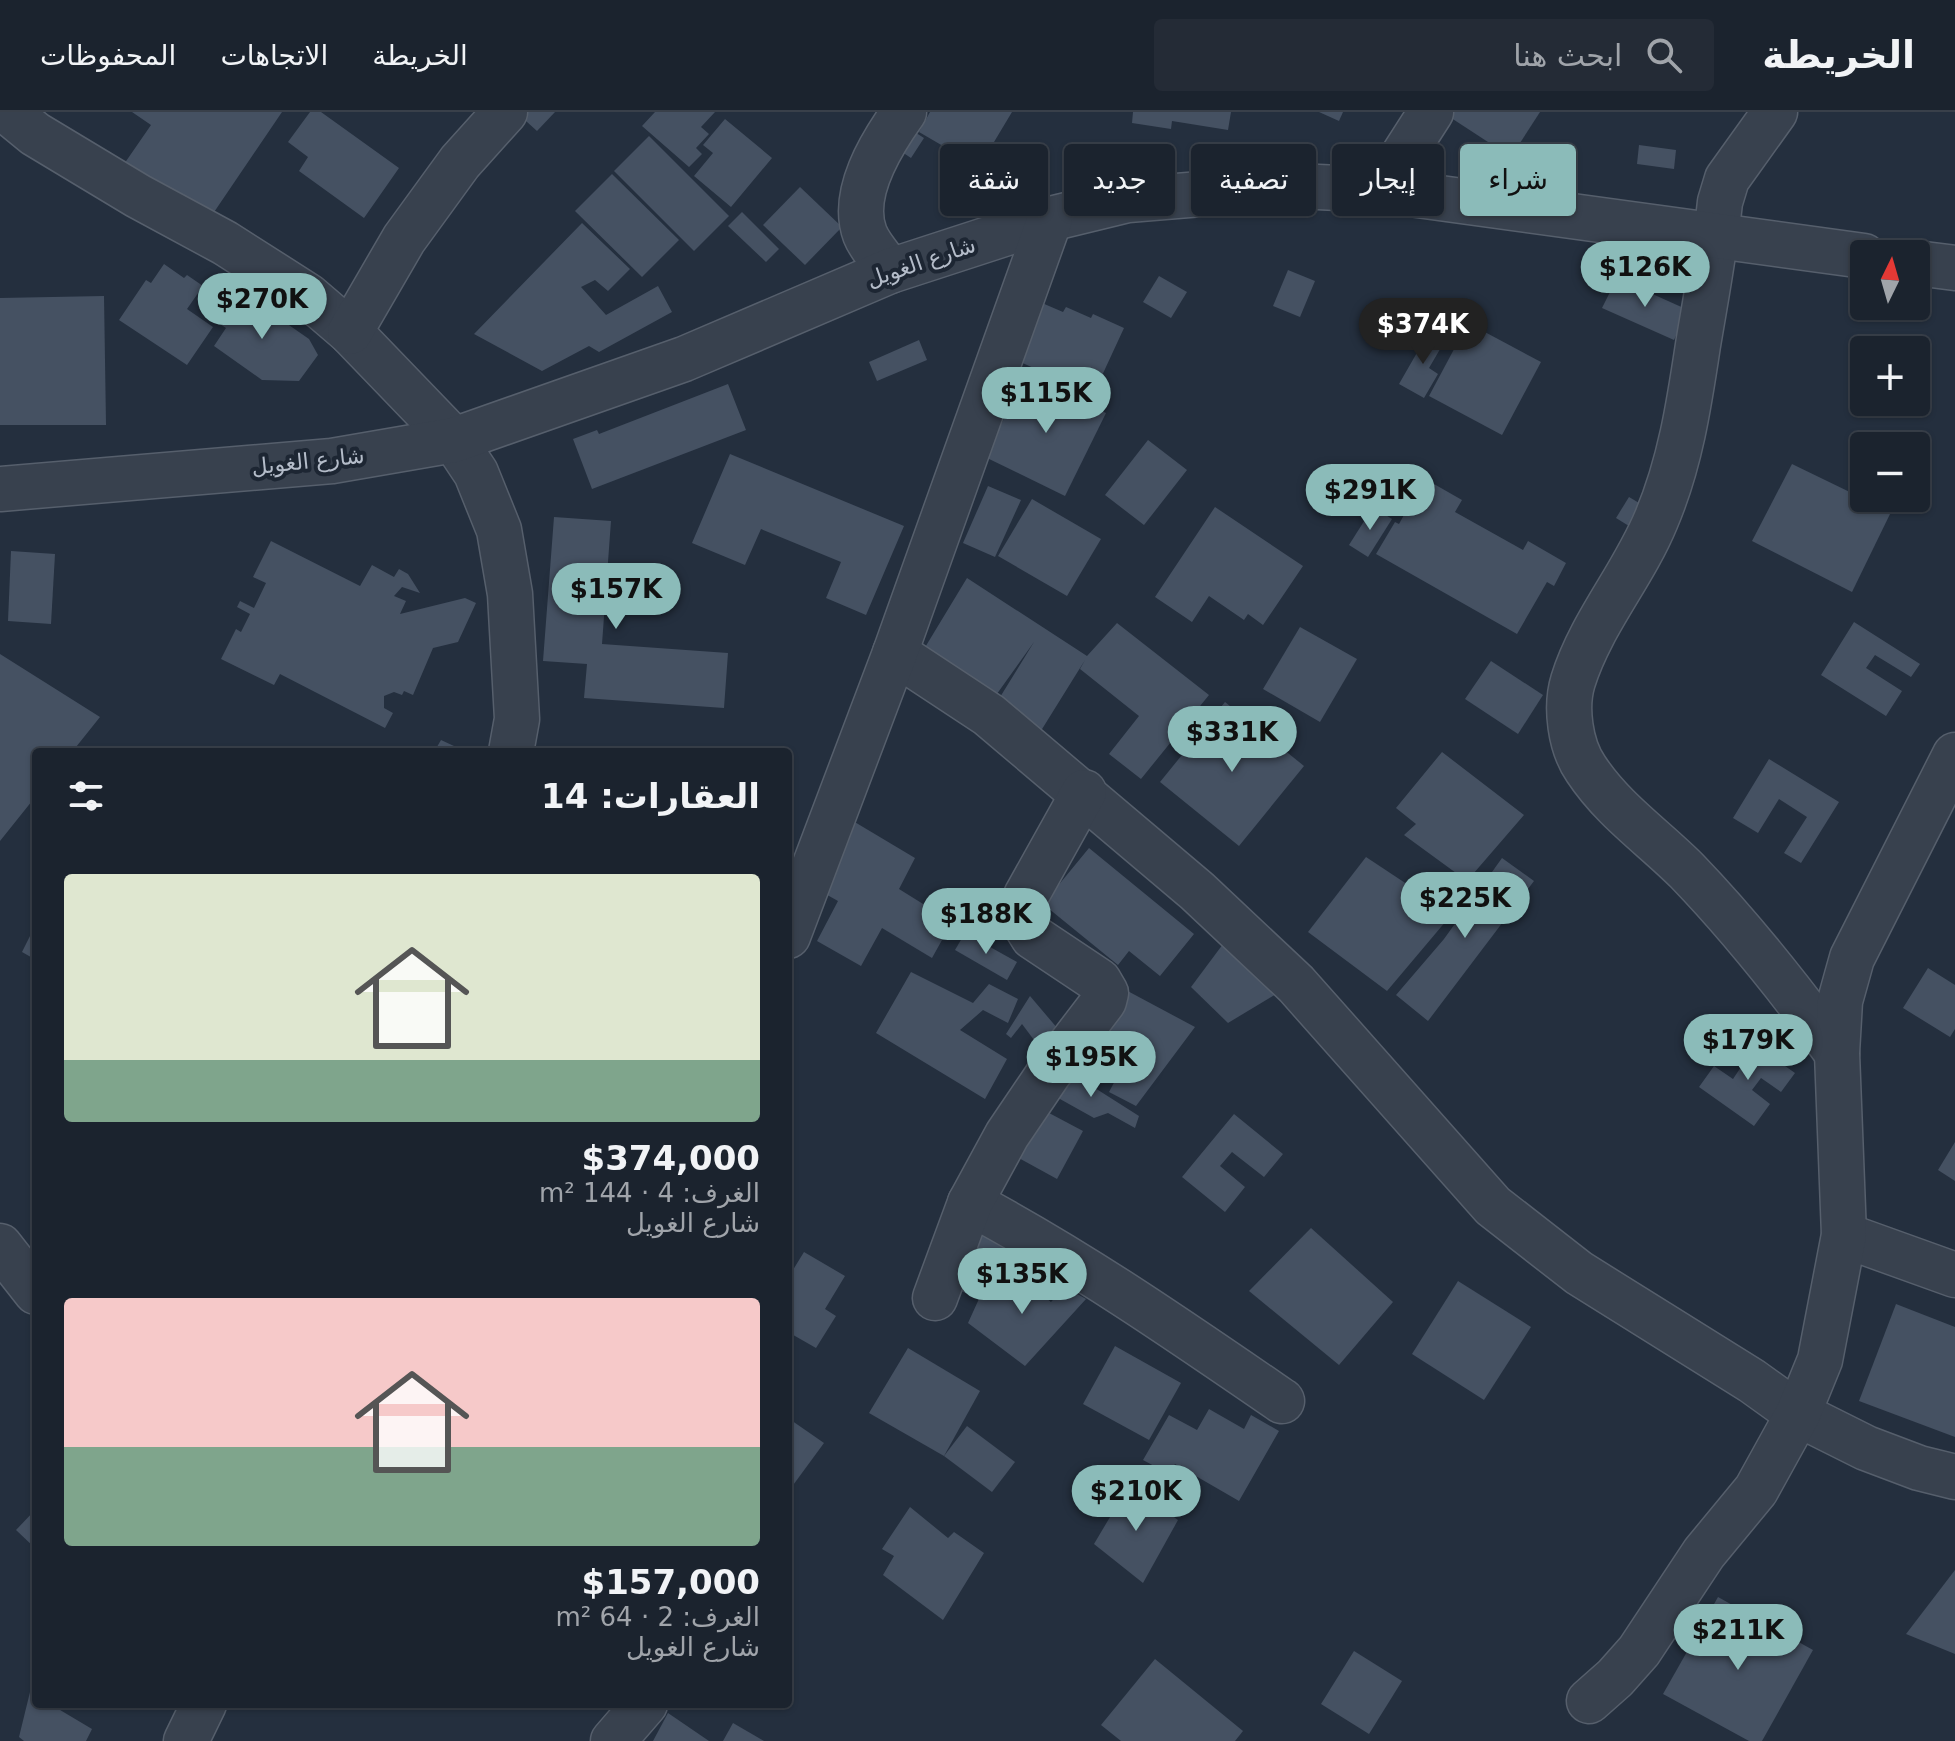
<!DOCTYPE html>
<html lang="ar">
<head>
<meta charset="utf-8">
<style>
	body { margin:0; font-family:"DejaVu Sans","Noto Naskh Arabic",sans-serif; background:#242b36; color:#f1f3f6; direction:rtl; height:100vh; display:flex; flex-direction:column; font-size:30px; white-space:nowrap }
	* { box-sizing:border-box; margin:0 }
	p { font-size:26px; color:#a0a4aa }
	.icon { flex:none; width:44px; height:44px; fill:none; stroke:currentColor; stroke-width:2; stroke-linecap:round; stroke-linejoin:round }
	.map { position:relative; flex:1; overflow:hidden; direction:ltr }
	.details { position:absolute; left:32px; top:636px; width:760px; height:960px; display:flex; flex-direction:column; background:#1b232e; border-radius:8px; box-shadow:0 2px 6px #0004,0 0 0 2px #39404a; direction:rtl }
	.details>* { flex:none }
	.banner { position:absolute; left:816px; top:32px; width:760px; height:72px; direction:rtl; display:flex; gap:16px }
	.needle { width:52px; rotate:5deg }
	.buttons { position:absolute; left:1850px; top:128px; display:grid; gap:16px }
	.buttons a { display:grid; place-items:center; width:80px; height:80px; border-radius:8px; background:#1b232e; box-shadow:0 2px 6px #0004,0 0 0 2px #39404a; font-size:40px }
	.price { position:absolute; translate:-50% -68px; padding:0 18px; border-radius:28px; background:#8bbbb9; color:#111; font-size:26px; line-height:52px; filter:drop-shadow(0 2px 4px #0008) }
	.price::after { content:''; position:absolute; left:50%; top:48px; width:24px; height:18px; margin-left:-12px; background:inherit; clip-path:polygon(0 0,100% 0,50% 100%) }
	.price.current { background:#222; color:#fff }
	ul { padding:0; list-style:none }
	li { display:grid; align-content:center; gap:16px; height:424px; padding:0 32px }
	li span { display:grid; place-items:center; height:248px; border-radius:8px; color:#555 }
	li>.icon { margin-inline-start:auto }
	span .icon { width:144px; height:144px; fill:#fffc; stroke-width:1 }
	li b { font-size:34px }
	h2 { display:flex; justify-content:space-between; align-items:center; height:96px; padding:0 32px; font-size:34px }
	.pill { padding:0 28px; border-radius:8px; background:#1b232e; box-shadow:0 2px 6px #0004,0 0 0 2px #39404a; font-size:28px; line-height:72px }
	.pill.current { background:#8bbbb9; color:#111 }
	header { display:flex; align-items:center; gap:48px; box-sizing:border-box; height:112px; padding:0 40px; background:#1b232e; border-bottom:2px solid #39404a }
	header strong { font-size:38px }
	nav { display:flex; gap:44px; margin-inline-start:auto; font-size:28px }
	.search { width:560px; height:72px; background:#242b36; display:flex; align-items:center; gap:20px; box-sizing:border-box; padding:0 28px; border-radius:8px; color:#a0a4aa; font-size:30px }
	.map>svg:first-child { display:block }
	.building { fill:#455162 }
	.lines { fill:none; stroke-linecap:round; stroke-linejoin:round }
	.minor-casing { stroke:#565f6c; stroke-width:47 }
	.minor { stroke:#38414e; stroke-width:44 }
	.labels { text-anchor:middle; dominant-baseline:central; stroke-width:8; stroke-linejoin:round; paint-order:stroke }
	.street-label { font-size:22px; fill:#b4bcc9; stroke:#1d2633 }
</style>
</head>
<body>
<header>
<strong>الخريطة</strong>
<div class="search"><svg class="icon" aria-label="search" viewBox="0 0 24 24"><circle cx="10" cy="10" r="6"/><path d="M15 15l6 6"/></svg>ابحث هنا</div>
<nav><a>الخريطة</a><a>الاتجاهات</a><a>المحفوظات</a></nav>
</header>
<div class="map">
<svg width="1955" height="1629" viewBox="0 0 1955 1629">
	<rect width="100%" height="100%" fill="#242f3e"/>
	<g class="building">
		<polygon points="132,0 282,0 206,112 122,55 151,13"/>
		<polygon points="310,0 321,0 399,56 364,106 299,59 308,45 288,30"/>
		<polygon points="516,0 555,0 537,19"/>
		<polygon points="655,0 715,0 701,15 709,22 696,36 702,42 689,55 642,14"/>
		<polygon points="906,0 926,0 913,19 924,26 911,46 887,30"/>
		<polygon points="930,0 1012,0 979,55 919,20"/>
		<polygon points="1133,0 1231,0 1228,18 1172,9 1171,17 1132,11"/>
		<polygon points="1319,0 1343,0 1339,9"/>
		<polygon points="1442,0 1540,0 1511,45"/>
		<polygon points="725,7 772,46 731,95 694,64 713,41 703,33"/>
		<polygon points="649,24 729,104 694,139 614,59"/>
		<polygon points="1639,33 1676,38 1674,57 1637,52"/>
		<polygon points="612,62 679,128 642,165 575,99"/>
		<polygon points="800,75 842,115 805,153 763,113"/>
		<polygon points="742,100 779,137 766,150 728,114"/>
		<polygon points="582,111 630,157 608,179 595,168 581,175 606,203 658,174 672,200 599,240 589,234 542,259 474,222"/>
		<polygon points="1629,142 1663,158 1652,179 1618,163"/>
		<polygon points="164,152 184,166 187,163 203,174 187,197 213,215 187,253 119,208 146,168 151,171"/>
		<polygon points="1288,158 1315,169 1300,205 1273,194"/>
		<polygon points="1159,164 1187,180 1171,206 1143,190"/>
		<polygon points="1617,166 1688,198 1674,228 1602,196"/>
		<polygon points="231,177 245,187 247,184 309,227 318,243 299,269 262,268 214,234 226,216 211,206"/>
		<polygon points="104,184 106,313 0,313 0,186"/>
		<polygon points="1042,191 1063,200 1066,195 1091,206 1093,202 1124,216 1093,283 1016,248"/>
		<polygon points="1468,211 1541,250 1502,323 1429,284"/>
		<polygon points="1430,218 1446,227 1429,256 1438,262 1424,286 1399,272"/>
		<polygon points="919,228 927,248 877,269 869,250"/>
		<polygon points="1026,262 1106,301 1065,384 985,345"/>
		<polygon points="728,272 746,318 592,377 573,327 597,318 599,322"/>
		<polygon points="1148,328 1187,358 1144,413 1105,383"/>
		<polygon points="730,342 904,414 866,503 826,486 841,450 761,417 745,453 692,431"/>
		<polygon points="1792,352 1891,400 1852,480 1752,429"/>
		<polygon points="1420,364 1462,388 1455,400 1523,438 1528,429 1566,451 1554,474 1547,470 1517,522 1376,442 1395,410 1399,412 1410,392 1406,390"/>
		<polygon points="988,374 1021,388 995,445 963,431"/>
		<polygon points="1629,385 1651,398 1637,419 1616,406"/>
		<polygon points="1032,387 1101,427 1067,484 998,444"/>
		<polygon points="1215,395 1303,454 1263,513 1248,502 1244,508 1209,484 1192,510 1155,485"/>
		<polygon points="1373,395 1392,407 1368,445 1349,433"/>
		<polygon points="554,405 611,409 602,532 728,541 724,596 584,586 587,552 543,549"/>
		<polygon points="271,429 360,474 372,453 394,465 399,457 408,462 420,481 402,475 394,484 406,489 400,502 465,486 476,491 458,530 433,536 413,583 404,579 402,583 394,580 384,584 384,596 393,601 385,616 280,562 274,573 221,547 236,517 241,520 250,502 237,495 240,489 254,496 266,471 253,465"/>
		<polygon points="11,439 55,442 51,512 8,509"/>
		<polygon points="967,466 1087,544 1117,511 1209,583 1141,667 1109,642 1139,604 1080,557 1085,548 1034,630 989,603 1034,530 994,586 921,542"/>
		<polygon points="1854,510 1920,552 1911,565 1875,543 1866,556 1902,579 1886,604 1821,563"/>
		<polygon points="1300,515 1357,547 1320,610 1263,577"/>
		<polygon points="0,542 100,605 72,640 36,640 36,684 0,729"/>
		<polygon points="1491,549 1543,583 1518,622 1465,587"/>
		<polygon points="1225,590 1304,654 1239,734 1160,670"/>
		<polygon points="441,628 467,640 434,640"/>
		<polygon points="1442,640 1524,703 1467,769 1404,723 1416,712 1396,696"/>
		<polygon points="1769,647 1839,690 1801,751 1784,741 1807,705 1779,687 1758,721 1733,706"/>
		<polygon points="853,709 915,746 899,777 952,810 932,846 882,816 861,854 817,829 838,789 813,775"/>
		<polygon points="1089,736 1194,822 1160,864 1129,839 1118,853 1043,792"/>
		<polygon points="1366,745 1452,802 1387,879 1308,820"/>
		<polygon points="1502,746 1534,769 1428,909 1396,883 1444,827"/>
		<polygon points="36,812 36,848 22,840"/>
		<polygon points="965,821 1017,850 1007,868 955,838"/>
		<polygon points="1229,824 1276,882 1228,911 1191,875"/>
		<polygon points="1928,856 1955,873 1955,917 1950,925 1903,896"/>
		<polygon points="911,860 973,891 989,872 1018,887 1008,911 983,898 960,918 1007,947 985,987 876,921"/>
		<polygon points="1122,876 1195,915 1136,994 1109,980 1117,965 1083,946"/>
		<polygon points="1030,884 1058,917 1040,936 1022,912 1011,926 1006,922"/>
		<polygon points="1743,924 1795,961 1781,980 1761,966 1752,978 1770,992 1754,1014 1699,975 1714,954 1733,967 1749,943 1735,934"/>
		<polygon points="1065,957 1139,1004 1135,1016 1108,1001 1094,1006 1051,982"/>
		<polygon points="1034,993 1083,1019 1057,1067 1008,1040"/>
		<polygon points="1234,1002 1283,1042 1264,1065 1232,1040 1220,1054 1245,1075 1225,1100 1182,1065"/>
		<polygon points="1955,1030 1955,1069 1938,1058"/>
		<polygon points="1311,1116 1393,1190 1339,1253 1249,1179"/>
		<polygon points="976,1121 1008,1134 996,1152 986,1151 970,1183 952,1175"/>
		<polygon points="804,1140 845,1164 825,1197 836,1204 816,1236 788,1220 788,1166"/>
		<polygon points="1009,1157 1051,1190 1065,1175 1086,1187 1025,1254 968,1211 983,1178 993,1182"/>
		<polygon points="1458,1169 1531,1215 1484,1288 1412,1242"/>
		<polygon points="1896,1192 1955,1215 1955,1325 1859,1289"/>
		<polygon points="1115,1234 1181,1271 1149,1328 1083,1292"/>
		<polygon points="908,1236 980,1279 944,1344 869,1301"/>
		<polygon points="1209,1297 1244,1317 1251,1303 1279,1319 1239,1389 1175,1352 1169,1362 1143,1348 1169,1303 1197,1318"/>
		<polygon points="788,1306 824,1331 788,1380"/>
		<polygon points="967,1314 1015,1350 992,1380 944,1344"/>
		<polygon points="1129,1373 1178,1408 1143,1471 1094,1432"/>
		<polygon points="910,1395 948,1426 954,1420 984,1441 943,1508 883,1463 894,1444 882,1437"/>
		<polygon points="36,1397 36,1437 16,1418"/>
		<polygon points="1955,1458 1955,1542 1906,1522"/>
		<polygon points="1718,1485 1813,1538 1762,1629 1749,1629 1663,1582"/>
		<polygon points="1354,1539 1402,1569 1369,1622 1321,1592"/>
		<polygon points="1155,1547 1243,1619 1235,1629 1121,1629 1101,1613"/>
		<polygon points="30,1580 36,1583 36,1592 50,1592 92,1617 86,1629 24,1629 19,1625"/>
		<polygon points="668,1601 709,1629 653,1629"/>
		<polygon points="733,1611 764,1629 723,1629"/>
	</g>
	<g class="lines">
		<g class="minor-casing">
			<g id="minor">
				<polyline points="8,0 35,22 138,84 225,131 308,184 350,220 454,328 476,361 499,418 510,482 517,607 511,640"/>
				<path d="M1775 0 1727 67 1720 90C1715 138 1706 185 1698 233 1689 293 1680 352 1656 408 1633 464 1591 511 1573 569 1565 595 1570 634 1586 657 1613 698 1653 725 1687 759 1742 816 1790 877 1837 941"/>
				<polyline points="1381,78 1431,0"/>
				<polyline points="1916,151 1955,156"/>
				<path d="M890 159C882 147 870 135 865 122 850 82 881 32 904 0"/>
				<polyline points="350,220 404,127 460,50 505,0"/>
				<polyline points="0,377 332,349 454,328 684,247 890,159 1050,107 1128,88 1297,74 1381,78 1864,144"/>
				<polyline points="895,541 989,603 1197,779 1296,872 1493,1094 1579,1161 1752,1269 1798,1302 1866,1336 1919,1356 1955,1365"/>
				<polyline points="788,824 895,541 1050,107"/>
				<path d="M970 1091C1079 1149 1180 1219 1282 1289"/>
				<polyline points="1844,1123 1955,1163"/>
				<polyline points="0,1134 36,1180"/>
				<polyline points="935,1186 970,1091 1007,1023 1049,961 1104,889 1106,881 1099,869 1033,825 1023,809 1026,784 1084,680"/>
				<polyline points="1589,1589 1615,1566 1639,1539 1704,1441 1756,1378 1798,1302 1820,1248 1844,1123 1837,941 1840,889 1852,846 1955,643"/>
				<polyline points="186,1629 204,1592"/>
				<polyline points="613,1629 645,1592"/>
			</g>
		</g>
		<use href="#minor" class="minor"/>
	</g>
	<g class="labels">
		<g class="street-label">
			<text transform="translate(921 150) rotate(-19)">شارع الغويل</text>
			<text transform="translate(308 349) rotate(-6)">شارع الغويل</text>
		</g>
	</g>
</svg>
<div class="buttons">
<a><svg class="needle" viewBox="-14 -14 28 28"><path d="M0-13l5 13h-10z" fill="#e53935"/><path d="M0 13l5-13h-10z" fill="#a0a4aa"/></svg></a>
<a>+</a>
<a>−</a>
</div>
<b class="price" style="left:1645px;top:197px">$126K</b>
<b class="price" style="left:262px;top:229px">$270K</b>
<b class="price current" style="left:1423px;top:254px">$374K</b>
<b class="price" style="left:1046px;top:323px">$115K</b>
<b class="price" style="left:1370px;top:420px">$291K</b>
<b class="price" style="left:616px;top:519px">$157K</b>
<b class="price" style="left:1232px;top:662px">$331K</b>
<b class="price" style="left:1465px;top:828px">$225K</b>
<b class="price" style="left:986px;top:844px">$188K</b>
<b class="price" style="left:1748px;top:970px">$179K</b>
<b class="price" style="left:1091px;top:987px">$195K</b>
<b class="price" style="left:1022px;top:1204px">$135K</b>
<b class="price" style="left:1136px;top:1421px">$210K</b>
<b class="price" style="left:1738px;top:1560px">$211K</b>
<div class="banner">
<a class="pill current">شراء</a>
<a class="pill">إيجار</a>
<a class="pill">تصفية</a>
<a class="pill">جديد</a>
<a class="pill">شقة</a>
</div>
<section class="details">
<h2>العقارات: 14<svg class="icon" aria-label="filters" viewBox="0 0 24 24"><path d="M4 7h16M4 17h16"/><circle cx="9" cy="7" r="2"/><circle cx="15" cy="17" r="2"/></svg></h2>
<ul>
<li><span style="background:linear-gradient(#dfe7d0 75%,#7fa58c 0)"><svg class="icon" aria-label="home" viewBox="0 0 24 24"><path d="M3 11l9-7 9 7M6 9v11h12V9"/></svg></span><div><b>$374,000</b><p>الغرف: 4 · 144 m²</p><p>شارع الغويل</p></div></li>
<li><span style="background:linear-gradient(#f6c9c9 60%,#7fa58c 0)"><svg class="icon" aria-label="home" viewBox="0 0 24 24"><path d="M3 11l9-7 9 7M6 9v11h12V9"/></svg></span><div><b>$157,000</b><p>الغرف: 2 · 64 m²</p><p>شارع الغويل</p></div></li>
</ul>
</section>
</div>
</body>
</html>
